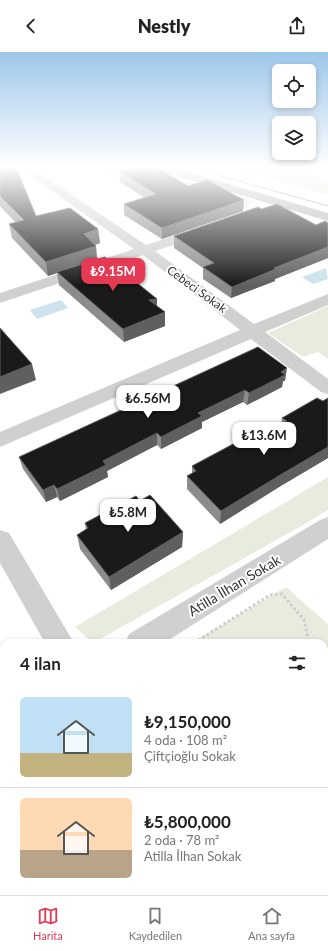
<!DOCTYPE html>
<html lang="tr">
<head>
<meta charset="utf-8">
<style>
	body { margin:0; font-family:Lato,sans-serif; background:#f6f6f6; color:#222; height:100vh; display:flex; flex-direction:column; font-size:15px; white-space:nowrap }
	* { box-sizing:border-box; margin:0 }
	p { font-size:13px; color:#767676 }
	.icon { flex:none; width:22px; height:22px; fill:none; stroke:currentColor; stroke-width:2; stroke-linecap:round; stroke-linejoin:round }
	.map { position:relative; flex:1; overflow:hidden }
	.drawer { position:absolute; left:0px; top:587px; width:328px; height:256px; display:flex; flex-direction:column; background:#fff; border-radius:12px 12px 0 0; box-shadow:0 2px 6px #0003 }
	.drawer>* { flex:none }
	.controls { position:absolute; left:272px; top:12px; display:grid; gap:8px }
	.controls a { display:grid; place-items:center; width:44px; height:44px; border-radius:6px; background:#fff; box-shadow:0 2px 6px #0003; font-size:20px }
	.price { position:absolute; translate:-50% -34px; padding:0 9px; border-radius:8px; background:#fff; color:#222; font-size:13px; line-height:26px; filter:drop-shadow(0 1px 2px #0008) }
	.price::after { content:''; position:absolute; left:50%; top:24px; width:12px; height:9px; margin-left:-6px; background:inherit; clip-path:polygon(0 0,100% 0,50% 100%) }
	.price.selected { background:#e53a54; color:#fff }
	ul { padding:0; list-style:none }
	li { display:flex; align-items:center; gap:12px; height:100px; padding:0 20px }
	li+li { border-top:1px solid #e0e0e0 }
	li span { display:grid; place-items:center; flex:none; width:112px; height:80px; border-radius:6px; color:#555 }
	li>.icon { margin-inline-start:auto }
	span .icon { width:48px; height:48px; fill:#fffc; stroke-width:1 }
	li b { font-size:17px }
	h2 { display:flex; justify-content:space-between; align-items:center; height:48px; padding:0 20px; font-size:17px }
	header { display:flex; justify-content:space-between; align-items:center; height:52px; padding:0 20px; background:#fff; font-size:18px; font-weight:800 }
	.menu { display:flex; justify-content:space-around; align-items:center; height:56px; border-top:1px solid #e0e0e0; background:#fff; font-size:11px; color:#767676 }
	.menu a { display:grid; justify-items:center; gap:2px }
	.menu .selected { color:#e53a54 }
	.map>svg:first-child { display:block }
	.green { fill:#e7ecdf }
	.water { fill:#cce2ec }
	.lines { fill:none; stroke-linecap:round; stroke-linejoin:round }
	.path-far1 { stroke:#cdcdcd; stroke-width:3; stroke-dasharray:2.5 2.5; stroke-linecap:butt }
	.path { stroke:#cdcdcd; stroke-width:3.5; stroke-dasharray:3 3; stroke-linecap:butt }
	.minor { fill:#d0d0d0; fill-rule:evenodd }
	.major { fill:#ababab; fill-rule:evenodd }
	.tram { stroke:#888; stroke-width:1 }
	.wall { fill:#8c8c8c }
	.shaded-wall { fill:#5f5f5f }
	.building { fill:#1a1a1a; stroke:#5f5f5f }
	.labels { text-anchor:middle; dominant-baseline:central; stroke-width:4; stroke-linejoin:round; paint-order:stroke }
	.far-street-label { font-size:12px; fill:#333; stroke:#fff }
	.street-label { font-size:14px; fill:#333; stroke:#fff }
</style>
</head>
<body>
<header><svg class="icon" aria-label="back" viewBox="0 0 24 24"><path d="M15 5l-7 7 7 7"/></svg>Nestly<svg class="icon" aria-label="share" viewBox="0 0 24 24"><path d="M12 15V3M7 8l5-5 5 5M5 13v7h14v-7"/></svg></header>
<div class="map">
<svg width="328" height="843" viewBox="0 0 328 843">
	<rect width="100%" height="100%" fill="#fff"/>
	<g class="green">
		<polygon points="98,115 138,115 255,149 240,160 138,118 110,124"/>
		<polygon points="227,115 300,115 305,120 328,129 328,143"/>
		<polygon points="328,254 328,307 318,300 303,305 268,281"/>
		<polygon points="328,425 328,458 296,477 93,591 75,575"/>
		<polygon points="286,535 328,572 328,760 324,764 324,591 191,591"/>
		<polygon points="4,704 4,839 247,839 243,843 0,843 0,707"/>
	</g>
	<g class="water">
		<polygon points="326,216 328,227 313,232 302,225"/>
		<polygon points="61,248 68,256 37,267 30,258"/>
	</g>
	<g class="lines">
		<polyline class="path-far1" points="194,591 270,543 282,542 304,568 309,591"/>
		<g class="path">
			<polyline points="324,654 328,654"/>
			<polyline points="0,709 4,706"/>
			<polyline points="0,808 4,805"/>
			<polyline points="74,839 74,843"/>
		</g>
		<g class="minor">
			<polygon points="18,115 31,115 146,193 197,176 207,176 209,179 207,182 155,199 254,272 328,242 328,253 265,280 328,327 328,342 321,340 251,287 0,395 0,380 240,278 143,203 0,251 0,241 134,197"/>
			<polygon points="328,465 328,487 164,591 125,591 129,582 320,468"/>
			<polygon points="0,478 9,481 74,591 45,591 0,511"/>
			<polygon points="4,660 4,691 0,692 0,661"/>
			<polygon points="161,839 198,839 199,843 162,843"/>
		</g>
		<polygon class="major" points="152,115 171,115 328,161 328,169 153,117"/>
		<polyline class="tram" points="189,115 328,154"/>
	</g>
	<g class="wall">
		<polygon points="0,115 36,164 98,177 100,191 95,193 96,194 97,207 157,247 157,254 165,274 124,290 59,233 57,221 48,224 12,186 9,172 16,171 0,154"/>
		<polygon points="119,119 188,134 243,159 162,187 124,163 124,152 145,146 120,130"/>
		<polygon points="262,157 316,173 328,171 328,206 275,227 275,229 231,246 203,227 203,216 174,196 174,184"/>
		<polygon points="258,295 285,329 283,329 282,335 247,353 243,350 202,370 202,376 161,397 157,393 107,419 108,425 60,449 57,445 46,450 23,417 19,405"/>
		<polygon points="328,346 328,406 279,435 220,472 187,437 187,424 192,421 192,414 239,395 281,372 282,366 323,349"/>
		<polygon points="140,449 183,480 182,495 111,538 80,497 77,483 86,478 85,471"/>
	</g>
	<g class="shaded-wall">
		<polygon points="244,148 243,159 162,187 162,176"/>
		<polygon points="98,177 100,191 86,196 84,182"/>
		<polygon points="96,194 97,208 57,220 57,221 48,224 46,210"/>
		<polygon points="328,195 328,206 275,227 275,229 231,246 232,235 274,216"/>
		<polygon points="157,247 157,260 149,248"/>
		<polygon points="165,260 165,274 124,290 123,277"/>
		<polygon points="32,312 36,328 0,342 0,325"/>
		<polygon points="287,316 285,329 283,329 282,335 247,353 249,341 281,320"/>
		<polygon points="245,338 243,350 202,370 202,376 161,397 161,385 198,361"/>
		<polygon points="157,381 157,393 107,419 108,425 60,449 57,437 103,409"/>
		<polygon points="328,395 328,406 279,435 220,472 221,459 282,422"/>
		<polygon points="54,433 57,445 46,450 43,438"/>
		<polygon points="183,480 182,495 111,538 109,525"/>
	</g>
	<g class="building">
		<polygon points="0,115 16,115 36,164 70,156 98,177 84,182 96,194 46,210 9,172 24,168 0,144"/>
		<polygon points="134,115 156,115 188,134 207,128 244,148 162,176 124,152 156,142 119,119"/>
		<polygon points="277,152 316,173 325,169 328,171 328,195 274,216 276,217 232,235 203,215 214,211 174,184 258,155 262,157"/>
		<polygon points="105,205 157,247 149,248 165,260 123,277 57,220"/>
		<polygon points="0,276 32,312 0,325"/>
		<polygon points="258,295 287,316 281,320 285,323 249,341 245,338 198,361 202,364 161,385 157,381 103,409 106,413 57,437 54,433 43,438 19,405"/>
		<polygon points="317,346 323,349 328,346 328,395 282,422 221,459 187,424 196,419 192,414 235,391 239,395 287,369 282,366"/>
		<polygon points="150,443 183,480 109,525 77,483 88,476 85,471 136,444 140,449"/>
	</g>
	<linearGradient id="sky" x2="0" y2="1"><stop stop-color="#9dc6ea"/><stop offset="0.49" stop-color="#fff"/><stop offset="1" stop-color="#fff" stop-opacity="0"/></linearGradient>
	<rect width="328" height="234" fill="url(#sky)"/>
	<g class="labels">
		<g class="far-street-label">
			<text transform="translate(197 237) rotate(36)">Cebeci Sokak</text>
		</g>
		<g class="street-label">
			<text transform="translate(234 533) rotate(-31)">Atilla İlhan Sokak</text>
		</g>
	</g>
</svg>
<div class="controls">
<a><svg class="icon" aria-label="locate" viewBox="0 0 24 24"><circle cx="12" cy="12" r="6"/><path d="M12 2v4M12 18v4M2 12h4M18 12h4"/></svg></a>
<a><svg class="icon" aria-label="layers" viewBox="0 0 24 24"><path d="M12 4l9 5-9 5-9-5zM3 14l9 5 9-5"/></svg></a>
</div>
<b class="price selected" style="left:113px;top:240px">₺9.15M</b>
<b class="price" style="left:148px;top:367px">₺6.56M</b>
<b class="price" style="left:264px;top:404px">₺13.6M</b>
<b class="price" style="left:128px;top:481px">₺5.8M</b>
<section class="drawer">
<h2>4 ilan<svg class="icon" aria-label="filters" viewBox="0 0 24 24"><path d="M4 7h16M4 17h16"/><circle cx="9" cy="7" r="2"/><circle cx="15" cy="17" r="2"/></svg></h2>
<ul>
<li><span style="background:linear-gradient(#bfe0f5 70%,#c2b280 0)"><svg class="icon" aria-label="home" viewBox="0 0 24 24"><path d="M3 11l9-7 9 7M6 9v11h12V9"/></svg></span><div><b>₺9,150,000</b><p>4 oda · 108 m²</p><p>Çiftçioğlu Sokak</p></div></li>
<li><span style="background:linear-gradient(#ffd9b3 65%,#b9a48a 0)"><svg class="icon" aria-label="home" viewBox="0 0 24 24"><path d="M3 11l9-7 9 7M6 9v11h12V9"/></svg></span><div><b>₺5,800,000</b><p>2 oda · 78 m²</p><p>Atilla İlhan Sokak</p></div></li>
</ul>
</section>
</div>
<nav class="menu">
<a class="selected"><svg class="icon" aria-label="map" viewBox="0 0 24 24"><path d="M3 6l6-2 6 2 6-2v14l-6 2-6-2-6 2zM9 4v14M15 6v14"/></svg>Harita</a>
<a><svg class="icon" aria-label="saved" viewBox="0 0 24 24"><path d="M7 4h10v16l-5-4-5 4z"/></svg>Kaydedilen</a>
<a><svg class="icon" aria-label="home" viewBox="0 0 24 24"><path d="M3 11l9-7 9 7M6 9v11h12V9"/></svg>Ana sayfa</a>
</nav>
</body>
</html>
